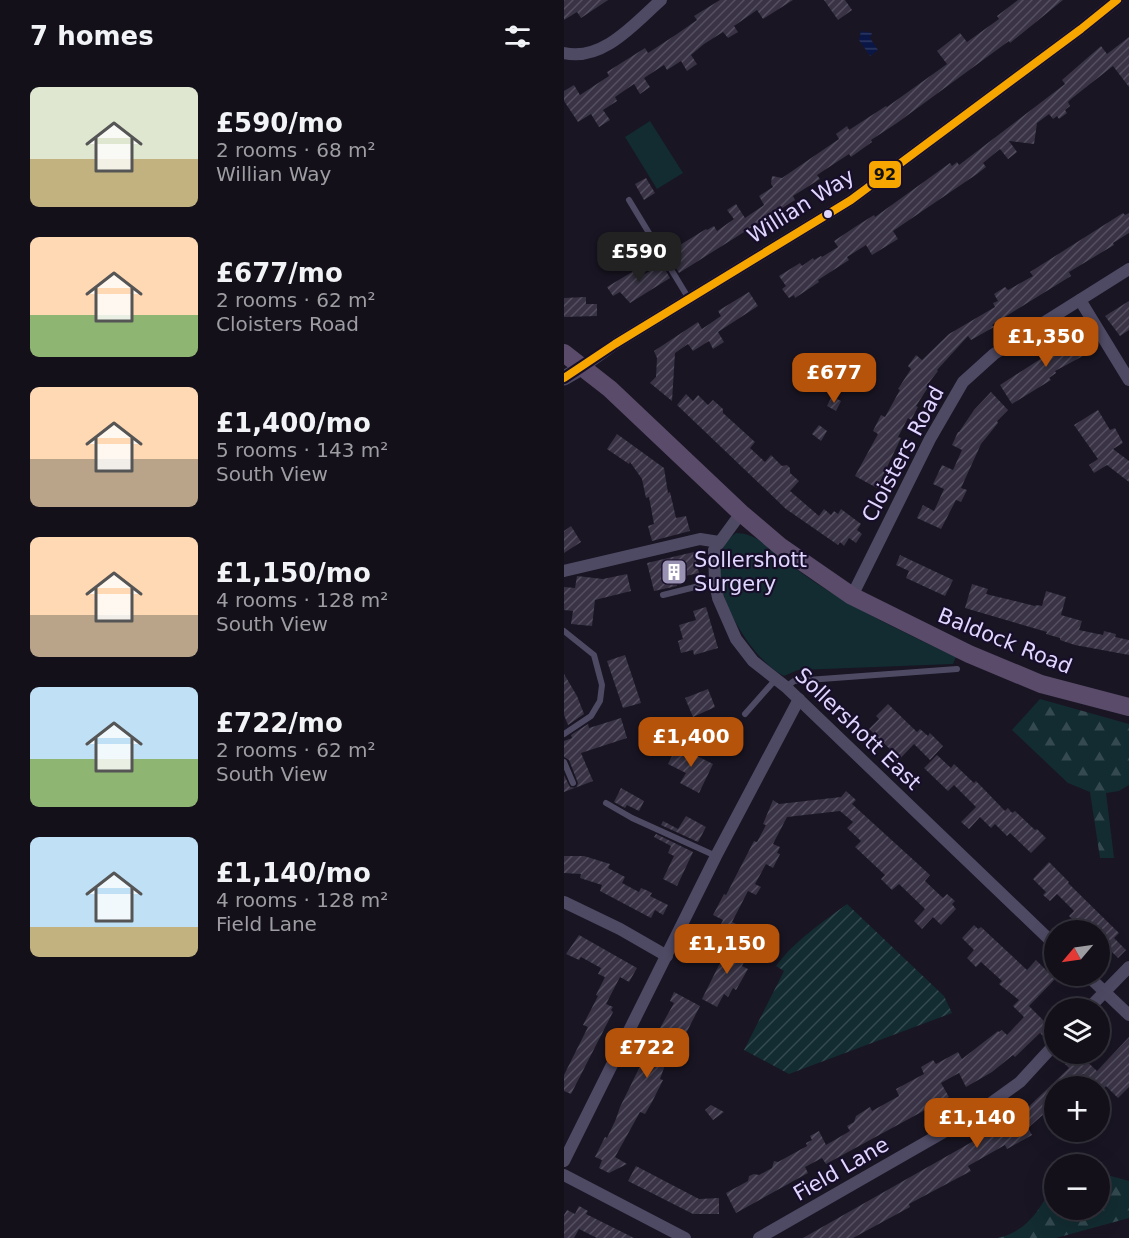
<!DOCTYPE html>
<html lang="en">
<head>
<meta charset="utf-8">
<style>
	body { margin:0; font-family:"DejaVu Sans",sans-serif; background:#1c1923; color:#f1f3f6; height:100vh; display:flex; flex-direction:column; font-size:22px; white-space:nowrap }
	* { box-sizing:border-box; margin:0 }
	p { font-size:20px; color:#9d9da2 }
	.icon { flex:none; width:33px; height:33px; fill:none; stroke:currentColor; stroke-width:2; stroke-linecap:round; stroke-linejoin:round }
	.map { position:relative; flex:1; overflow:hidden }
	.drawer { display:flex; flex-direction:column; background:#13101a; width:564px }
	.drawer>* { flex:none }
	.needle { width:39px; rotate:241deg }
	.tools { position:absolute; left:480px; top:920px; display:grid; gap:12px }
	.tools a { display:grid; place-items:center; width:66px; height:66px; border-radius:50%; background:#13101a; box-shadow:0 6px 24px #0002,0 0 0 2px #323039; font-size:30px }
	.price { position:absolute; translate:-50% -51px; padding:0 14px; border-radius:12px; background:#b45309; color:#fff; font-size:20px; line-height:39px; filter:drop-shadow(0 2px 3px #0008) }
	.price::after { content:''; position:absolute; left:50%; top:36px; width:18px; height:14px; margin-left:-9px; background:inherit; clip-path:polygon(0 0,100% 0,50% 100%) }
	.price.on { background:#222; color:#fff }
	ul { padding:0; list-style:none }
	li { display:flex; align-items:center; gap:18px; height:150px; padding:0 30px }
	li span { display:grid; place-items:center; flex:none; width:168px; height:120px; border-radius:9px; color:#555 }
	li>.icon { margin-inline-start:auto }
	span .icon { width:72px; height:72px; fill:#fffc; stroke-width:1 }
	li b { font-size:26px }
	h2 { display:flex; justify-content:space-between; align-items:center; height:72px; padding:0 30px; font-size:26px }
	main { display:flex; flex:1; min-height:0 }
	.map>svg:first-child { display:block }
	.grass { fill:#122c31 }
	.forest { fill:url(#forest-firs) }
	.garden { fill:url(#garden-furrows) }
	.water { fill:url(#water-rules) }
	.building { fill:url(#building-hatch) }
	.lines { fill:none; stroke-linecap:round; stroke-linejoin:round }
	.service { stroke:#4f4a64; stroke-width:6 }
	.minor { stroke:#4f4a64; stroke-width:12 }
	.tertiary { stroke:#4f4a64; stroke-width:15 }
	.primary { stroke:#594b69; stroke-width:18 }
	.bus-1-casing { stroke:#170f29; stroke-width:12 }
	.bus-1 { stroke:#f7a600; stroke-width:8 }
	.bus-dot { fill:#e0d6ff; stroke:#170f29; stroke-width:2 }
	.labels { text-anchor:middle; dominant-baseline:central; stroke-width:4.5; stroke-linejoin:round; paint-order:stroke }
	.street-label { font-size:21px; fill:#e0d6ff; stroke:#170f29 }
	.poi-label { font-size:21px; fill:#e0d6ff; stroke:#170f29; text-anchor:start }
	.line-badge { stroke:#170f29; stroke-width:2 }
	.pale-badge-label { font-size:16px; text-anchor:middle; font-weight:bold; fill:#111 }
</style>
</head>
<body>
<main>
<section class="drawer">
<h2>7 homes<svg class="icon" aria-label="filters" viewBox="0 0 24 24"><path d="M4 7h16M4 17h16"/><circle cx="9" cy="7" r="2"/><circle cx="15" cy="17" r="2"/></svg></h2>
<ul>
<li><span style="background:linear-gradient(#dfe7d0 60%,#c2b280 0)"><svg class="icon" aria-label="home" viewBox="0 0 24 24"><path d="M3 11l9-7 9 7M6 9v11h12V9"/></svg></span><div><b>£590/mo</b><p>2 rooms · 68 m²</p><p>Willian Way</p></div></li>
<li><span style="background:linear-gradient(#ffd9b3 65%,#8fb573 0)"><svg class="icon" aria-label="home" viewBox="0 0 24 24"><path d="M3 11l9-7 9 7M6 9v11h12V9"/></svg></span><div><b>£677/mo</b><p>2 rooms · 62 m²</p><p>Cloisters Road</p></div></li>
<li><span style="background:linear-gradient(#ffd9b3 60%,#b9a48a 0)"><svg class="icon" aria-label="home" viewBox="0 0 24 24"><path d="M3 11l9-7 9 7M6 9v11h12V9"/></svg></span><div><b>£1,400/mo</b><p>5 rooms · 143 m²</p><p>South View</p></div></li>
<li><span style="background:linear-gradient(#ffd9b3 65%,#b9a48a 0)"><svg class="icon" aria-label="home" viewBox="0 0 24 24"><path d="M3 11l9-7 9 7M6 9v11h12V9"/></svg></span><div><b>£1,150/mo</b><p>4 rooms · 128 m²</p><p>South View</p></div></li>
<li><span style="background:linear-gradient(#bfe0f5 60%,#8fb573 0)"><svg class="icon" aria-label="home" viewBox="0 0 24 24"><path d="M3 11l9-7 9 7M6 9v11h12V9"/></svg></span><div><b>£722/mo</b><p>2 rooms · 62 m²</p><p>South View</p></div></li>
<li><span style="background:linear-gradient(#bfe0f5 75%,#c2b280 0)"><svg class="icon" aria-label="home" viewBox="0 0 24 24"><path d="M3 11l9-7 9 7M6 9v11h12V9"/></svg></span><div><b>£1,140/mo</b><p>4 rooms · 128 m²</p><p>Field Lane</p></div></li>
</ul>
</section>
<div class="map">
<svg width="565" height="1238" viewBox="0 0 565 1238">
	<defs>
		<pattern id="forest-firs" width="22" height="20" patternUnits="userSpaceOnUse" patternTransform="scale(1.5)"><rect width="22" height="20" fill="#122c31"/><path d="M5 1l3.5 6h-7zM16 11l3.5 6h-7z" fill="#344a50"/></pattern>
		<pattern id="garden-furrows" width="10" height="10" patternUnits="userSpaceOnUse" patternTransform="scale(1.5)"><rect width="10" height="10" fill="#122c31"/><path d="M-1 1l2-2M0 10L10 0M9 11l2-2" fill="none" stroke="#344a50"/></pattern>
		<pattern id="water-rules" width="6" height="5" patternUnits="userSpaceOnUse" patternTransform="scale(1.5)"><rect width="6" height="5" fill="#0a1746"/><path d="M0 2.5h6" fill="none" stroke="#2d3862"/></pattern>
		<pattern id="building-hatch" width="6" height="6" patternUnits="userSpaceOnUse" patternTransform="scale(1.5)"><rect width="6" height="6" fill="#393345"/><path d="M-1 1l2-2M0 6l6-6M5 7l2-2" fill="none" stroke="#555061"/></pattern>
	</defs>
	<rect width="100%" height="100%" fill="#191523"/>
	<g class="grass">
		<polygon points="86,121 119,173 93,189 61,137"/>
		<path d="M172 533C193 533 206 549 223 562 274 602 333 629 392 657L389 664 234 670 220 676C184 659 126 563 172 533Z"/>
	</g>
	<g class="forest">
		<polygon points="476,699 565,724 565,785 555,791 542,793 550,858 536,858 526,792 504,783 448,730"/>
		<path d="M536 1173 565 1181V1218L492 1238H434C465 1230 473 1211 490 1186V1209H536Z"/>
	</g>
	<path class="garden" d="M283 904 380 996 388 1013 225 1074 180 1050 220 971 212 966C230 941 259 922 283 904Z"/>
	<polygon class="water" points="297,31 308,33 306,38 314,50 306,56 295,40"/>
	<g class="building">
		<polygon points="0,0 44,0 17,18 13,12 0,20"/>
		<polygon points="156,0 229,0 199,19 193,10 170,26 174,32 164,38 159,32 140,44 127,55 133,64 123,71 117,61 103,70 100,65 80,78 86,87 76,94 70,84 51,97 53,101 39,110 46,120 35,127 27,114 14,122 0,101 0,91 10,85 16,95 45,76 43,72 81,48 84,53 113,34 133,20 130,16"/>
		<polygon points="260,0 281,0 288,10 274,20"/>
		<polygon points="454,0 499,0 446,43 445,41 419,60 333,123 307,140 308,142 287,157 285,154 253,175 256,179 229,196 231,200 115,273 103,253 142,229 143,230 150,226 153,231 170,219 163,210 172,204 181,218 200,205 195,196 209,187 207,184 208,176 218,178 275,139 272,134 283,126 285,130 322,106 323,107 383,64 373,51 396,33 403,42 435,19 433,16"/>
		<polygon points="565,37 565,87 549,66 507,99 504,102 506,106 501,110 503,113 495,119 493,116 489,119 485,114 473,123 470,144 445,141 453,152 444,159 436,149 419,163 422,167 413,174 329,231 334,239 308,255 302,245 283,257 285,260 254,280 255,282 231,298 230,295 225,298 218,289 222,286 215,276 236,263 238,266 249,258 250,260 257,256 258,257 274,247 270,241 291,227 310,215 311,217 386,163 388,166 393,162 395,165 501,84 498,80 537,46 543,54"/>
		<polygon points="82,178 91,193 80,200 71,184"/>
		<polygon points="559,213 561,215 565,213 565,233 549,243 550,245 505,272 507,276 428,325 430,327 407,340 404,336 373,370 374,371 363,385 365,386 352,406 354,407 347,420 344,418 334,437 337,438 313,488 291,476 314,434 309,431 317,415 321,417 336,390 334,389 347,369 344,366 352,355 358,360 385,334 431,307 429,303 434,301 430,294 441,287 444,290 469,276 466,272"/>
		<polygon points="98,264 106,278 66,303 56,292 49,296 43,287 73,269 77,276"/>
		<polygon points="185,292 194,306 154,332 160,342 149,349 145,341 129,351 124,344 111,353 108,401 86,383 92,377 93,358 90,351 134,322 138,329 157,316 154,311"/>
		<polygon points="22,297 22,304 33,304 33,316 0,317 0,298"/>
		<polygon points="565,301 565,330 556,336 541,316"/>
		<polygon points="518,332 522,339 525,337 532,349 491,371 492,373 485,378 487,380 448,404 436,385"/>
		<polygon points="427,392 444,410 433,421 434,423 417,444 397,488 403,490 397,502 392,500 377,529 353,518 359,505 370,511 380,489 369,484 378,465 389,470 398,450 388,445 394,432 395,432 410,410"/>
		<polygon points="122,394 129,401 134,395 144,405 149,400 159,409 159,413 191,442 186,448 201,462 207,455 218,466 223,465 226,468 226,473 235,481 226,491 255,516 260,509 267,515 270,511 274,514 277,509 297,524 293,530 298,534 292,543 285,538 280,546 276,542 274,545 222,509 113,405"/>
		<polygon points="268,396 277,401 272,411 263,406"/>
		<polygon points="534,410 546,430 551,428 559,443 549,449 565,461 565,482 543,465 530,473 525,465 534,459 510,425"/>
		<polygon points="255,425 263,431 257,441 248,434"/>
		<polygon points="53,434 100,468 104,493 106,492 112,518 122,516 126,531 88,541 84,526 90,524 85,497 82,498 78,479 66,462 65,464 43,449"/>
		<polygon points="7,526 17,542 0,553 0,531"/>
		<polygon points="130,552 135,573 112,578 113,586 90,591 83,563"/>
		<polygon points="336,555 389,580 381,596 342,578 345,571 332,565"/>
		<polygon points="63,574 67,591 31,600 28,626 7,624 9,611 0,610 0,587 11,588 13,576 39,579"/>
		<polygon points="408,584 424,589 422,594 471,606 472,605 478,606 482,591 502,597 497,615 518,621 515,630 539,635 540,631 552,634 551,637 565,640 565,655 511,645 496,640 496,638 482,634 483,632 401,608"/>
		<polygon points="142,607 154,648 130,655 129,650 117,653 114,641 119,639 115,625 132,620 129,611"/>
		<polygon points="61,655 77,703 59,708 43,661"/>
		<polygon points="0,674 13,696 20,714 4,725 0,715"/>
		<polygon points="144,689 151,707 129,717 121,698"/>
		<polygon points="324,704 353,732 356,729 364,736 366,733 379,746 366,760 350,744 332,763 322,754 326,749 305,729 315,719 312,716"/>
		<polygon points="57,718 63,738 17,753 29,781 0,792 0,775 6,787 12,788 14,783 5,760 0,757 0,741 8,738 7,735 24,724 25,728"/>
		<polygon points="113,746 149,764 135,793 116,783 122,773 104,764"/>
		<polygon points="373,755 387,768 390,764 410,783 412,781 441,811 444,808 448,813 451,811 471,830 473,829 482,838 467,853 446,833 443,836 431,824 427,828 416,817 405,829 397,822 412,807 390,785 384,791 360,768"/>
		<polygon points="57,788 80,801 75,811 63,805 61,808 50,802"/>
		<polygon points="282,791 292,800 288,804 366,875 361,881 379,898 383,894 391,901 388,904 392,909 377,925 369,917 358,929 350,921 361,909 335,884 328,890 317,879 321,875 291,847 297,841 283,828 289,822 276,811 223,817 209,844 216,847 213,853 216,854 209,868 202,864 191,884 197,887 192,895 184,891 168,922 178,927 173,936 156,926 159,920 149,915 160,894 162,895 190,841 193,842 202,825 199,824 209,800 215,804 277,797"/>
		<polygon points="122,816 142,827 134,842 97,825 99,821 114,829"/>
		<polygon points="92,834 129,852 113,886 99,879 110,856 104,853 107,846 90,837"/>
		<polygon points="0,856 20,856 46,864 44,868 61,877 58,883 75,892 77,888 82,890 88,893 86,896 104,905 99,915 91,910 87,918 36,891 38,885 16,878 17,874 0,873"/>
		<polygon points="485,862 505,882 504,883 555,933 550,938 562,950 554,958 542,946 536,953 536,930 519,930 505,916 510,911 493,894 486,901 479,895 482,892 469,879"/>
		<polygon points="410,925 414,929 417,927 463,970 472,960 483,971 486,968 490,971 490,975 495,975 465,1006 489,1030 481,1038 476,1033 451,1057 449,1055 428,1072 402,1087 395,1073 377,1083 385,1097 262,1164 258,1158 241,1167 244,1173 172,1213 162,1193 184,1181 185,1176 190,1174 195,1175 208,1168 210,1161 214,1162 243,1146 242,1143 248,1140 246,1136 255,1131 262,1145 286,1131 283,1126 290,1122 292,1116 306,1107 308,1111 335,1096 332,1089 360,1074 357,1067 369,1060 372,1064 394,1052 398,1059 434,1031 435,1032 438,1030 443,1035 460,1017 449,1006 455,1000 435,984 438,981 417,962 412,967 403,958 410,950 398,938"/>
		<polygon points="15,935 73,968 65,982 56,977 42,1004 49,1007 47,1010 49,1012 7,1094 0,1091 0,1075 24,1027 19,1025 34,996 32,995 41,977 34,974 37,968 17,957 15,960 2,954"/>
		<polygon points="166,943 185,953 178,966 184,969 172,990 169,988 164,997 160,994 153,1007 138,999"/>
		<polygon points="110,992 136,1006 115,1047 112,1045 101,1065 96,1079 99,1080 88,1102 81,1114 76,1112 51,1157 63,1164 45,1173 35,1168 38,1160 31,1157 41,1137 43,1138 52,1119 56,1107 86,1046 110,1003 106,1001"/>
		<polygon points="565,1037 565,1087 554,1098 542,1086 538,1090 536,1086 531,1086 519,1074 507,1086 490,1086 490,1105 464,1128 468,1135 443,1149 441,1145 404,1166 407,1171 345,1204 346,1207 289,1238 239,1238 457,1114 505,1068 501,1064 504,1060 497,1053 514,1053 533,1071"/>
		<polygon points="147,1105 160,1112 149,1120 141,1110"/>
		<polygon points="72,1166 135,1199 155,1198 155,1214 129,1214 64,1181"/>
		<polygon points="15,1206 24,1211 22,1214 70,1238 33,1238 15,1229 10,1238 0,1238 0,1215 3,1210 11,1214"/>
	</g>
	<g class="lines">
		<g class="service">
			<polyline points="65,200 125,299"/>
			<polyline points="99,595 151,582"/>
			<polyline points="0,631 30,655 38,685 36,701 27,716 0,734"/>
			<polyline points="222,687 230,681 393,669"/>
			<polyline points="181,714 212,679"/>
			<polyline points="0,762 9,783"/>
			<polyline points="42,803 68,818 152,856"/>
		</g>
		<g class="minor">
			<path d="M0 53C39 62 71 23 97 0"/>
			<polyline points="516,300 565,380"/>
			<polyline points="19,367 51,344 287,200 517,29 553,0"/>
			<polyline points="177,513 150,550 151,582 154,598 172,639 189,661 222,687 490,944"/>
			<polyline points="0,571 136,539 155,542"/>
			<polyline points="288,596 366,439 399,382 430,354 565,269"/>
			<polyline points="0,902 56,929 103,956"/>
			<polyline points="523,975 565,1015"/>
			<polyline points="525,1008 565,967"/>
			<polyline points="0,1161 152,856 235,699"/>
			<polyline points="0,1175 121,1238"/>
			<polyline points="195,1238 413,1113 456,1082 490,1045"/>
		</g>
		<polyline class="tertiary" points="0,378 19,367"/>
		<polyline class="primary" points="0,353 46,389 177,513 217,547 288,596 405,654 477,684 565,707"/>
		<g class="bus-1-casing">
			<polyline id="bus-1" points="0,378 51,344 287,200 517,29 553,0"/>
		</g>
		<use href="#bus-1" class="bus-1"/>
	</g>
	<defs>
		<g id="building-square" transform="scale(1.35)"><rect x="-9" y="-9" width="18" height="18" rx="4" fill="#9a92b2" stroke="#170f29"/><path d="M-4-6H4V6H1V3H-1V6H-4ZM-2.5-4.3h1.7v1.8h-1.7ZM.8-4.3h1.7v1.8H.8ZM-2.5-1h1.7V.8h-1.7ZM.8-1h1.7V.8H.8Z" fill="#fff"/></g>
	</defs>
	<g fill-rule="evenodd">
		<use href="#building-square" x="110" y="572"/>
	</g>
	<circle class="bus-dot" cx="264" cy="214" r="5"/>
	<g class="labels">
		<g class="street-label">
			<text transform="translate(237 206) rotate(-32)">Willian Way</text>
			<text transform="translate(339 454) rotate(-62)">Cloisters Road</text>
			<text transform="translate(441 641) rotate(22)">Baldock Road</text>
			<text transform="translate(294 729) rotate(44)">Sollershott East</text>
			<text transform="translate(277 1169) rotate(-30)">Field Lane</text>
		</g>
		<g class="poi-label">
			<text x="130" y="560">Sollershott<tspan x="130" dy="24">Surgery</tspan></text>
		</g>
	</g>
	<rect class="line-badge" x="304" y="160" width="34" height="29" rx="6" fill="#f7a600"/>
	<g class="pale-badge-label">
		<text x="321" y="180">92</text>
	</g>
</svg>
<div class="tools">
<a><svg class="needle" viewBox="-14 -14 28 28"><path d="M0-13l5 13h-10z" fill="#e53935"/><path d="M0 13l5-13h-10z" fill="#9d9da2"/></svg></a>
<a><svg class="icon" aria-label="layers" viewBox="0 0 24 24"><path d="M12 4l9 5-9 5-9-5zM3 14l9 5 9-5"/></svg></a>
<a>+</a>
<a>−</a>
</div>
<b class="price on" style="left:75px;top:283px">£590</b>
<b class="price" style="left:482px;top:368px">£1,350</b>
<b class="price" style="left:270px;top:404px">£677</b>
<b class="price" style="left:127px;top:768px">£1,400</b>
<b class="price" style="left:163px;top:975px">£1,150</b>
<b class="price" style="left:83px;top:1079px">£722</b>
<b class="price" style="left:413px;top:1149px">£1,140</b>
</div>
</main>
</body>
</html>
